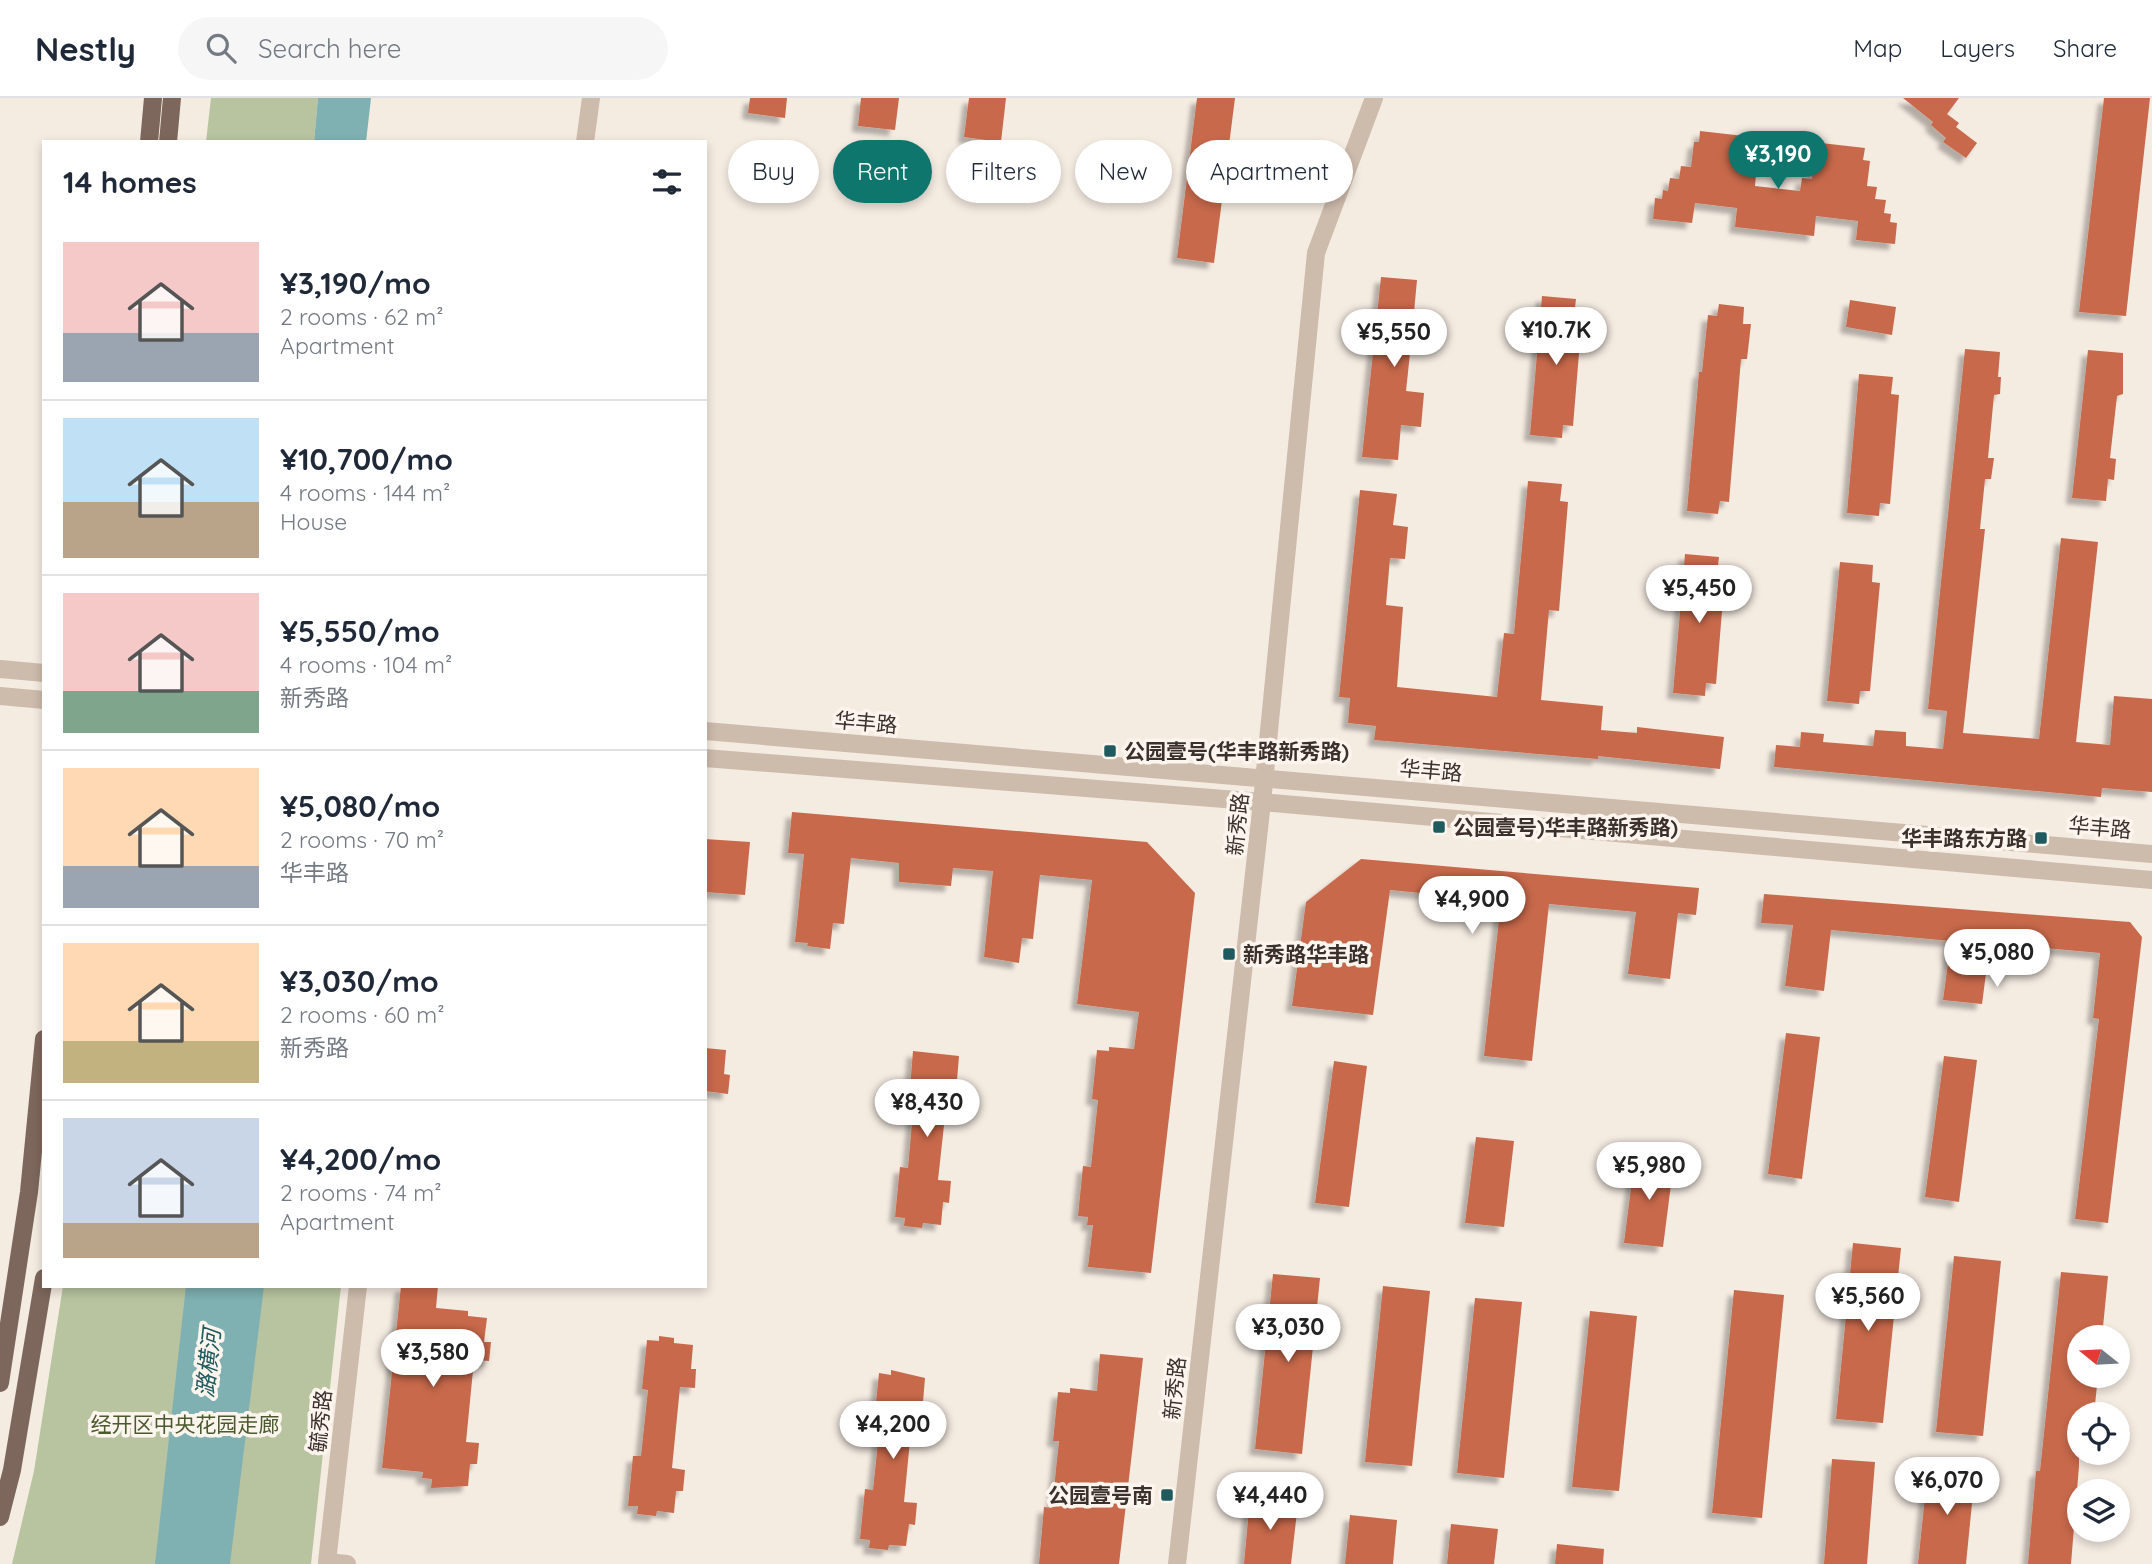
<!DOCTYPE html>
<html lang="en">
<head>
<meta charset="utf-8">
<style>
	body { margin:0; font-family:Quicksand,"Noto Sans SC",sans-serif; background:#f6f6f7; color:#1f2937; height:100vh; display:flex; flex-direction:column; font-size:26px; white-space:nowrap }
	* { box-sizing:border-box; margin:0 }
	p { font-size:23px; color:#747a83 }
	.icon { flex:none; width:38px; height:38px; fill:none; stroke:currentColor; stroke-width:2; stroke-linecap:round; stroke-linejoin:round }
	.map { position:relative; flex:1; overflow:hidden }
	.side { position:absolute; left:42px; top:42px; width:665px; height:1148px; display:flex; flex-direction:column; background:#fff; border-radius:0px; box-shadow:0 4px 10px #0003 }
	.side>* { flex:none }
	.top-card { position:absolute; left:728px; top:42px; width:665px; height:63px; display:flex; gap:14px }
	.needle { width:46px; rotate:288deg }
	.tools { position:absolute; left:2067px; top:1227px; display:grid; gap:14px }
	.tools a { display:grid; place-items:center; width:63px; height:63px; border-radius:50%; background:#fff; box-shadow:0 4px 10px #0003; font-size:35px }
	.price { position:absolute; translate:-50% -60px; padding:0 16px; border-radius:24px; background:#fff; color:#222; font-size:23px; line-height:46px; filter:drop-shadow(0 2px 4px #0008) }
	.price::after { content:''; position:absolute; left:50%; top:42px; width:21px; height:16px; margin-left:-10px; background:inherit; clip-path:polygon(0 0,100% 0,50% 100%) }
	.price.active { background:#0f766e; color:#fff }
	ul { padding:0; list-style:none }
	li { display:flex; align-items:center; gap:21px; height:175px; padding:0 21px }
	li+li { border-top:2px solid #e0e1e3 }
	li span { display:grid; place-items:center; flex:none; width:196px; height:140px; border-radius:0px; color:#555 }
	li>.icon { margin-inline-start:auto }
	span .icon { width:84px; height:84px; fill:#fffc; stroke-width:1 }
	li b { font-size:30px }
	h2 { display:flex; justify-content:space-between; align-items:center; height:84px; padding:0 21px; font-size:30px }
	.chip { padding:0 24px; border-radius:32px; background:#fff; box-shadow:0 4px 10px #0003; font-size:24px; line-height:63px }
	.chip.active { background:#0f766e; color:#fff }
	header { display:flex; align-items:center; gap:42px; box-sizing:border-box; height:98px; padding:0 35px; background:#fff; border-bottom:2px solid #e0e1e3 }
	header strong { font-size:33px }
	nav { display:flex; gap:38px; margin-inline-start:auto; font-size:24px }
	.search { width:490px; height:63px; background:#f6f6f7; display:flex; align-items:center; gap:18px; box-sizing:border-box; padding:0 24px; border-radius:38px; color:#747a83; font-size:26px }
	.map>svg:first-child { display:block }
	.green { fill:#b8c4a0 }
	.water { fill:#7fb0b2 }
	.building { fill:#c8694b; filter:url(#shadow) }
	.lines { fill:none; stroke-linecap:round; stroke-linejoin:round }
	.minor { stroke:#cdbbac; stroke-width:18 }
	.tertiary { stroke:#cdbbac; stroke-width:18 }
	.primary { stroke:#7d675c; stroke-width:18 }
	.poi-dot { fill:#1f5a5e; stroke:#fbf5ee; stroke-width:2.5 }
	.labels { text-anchor:middle; dominant-baseline:central; stroke-width:7; stroke-linejoin:round; paint-order:stroke }
	.street-label { font-size:21px; fill:#3b302b; stroke:#fbf5ee }
	.poi-label { font-size:21px; font-weight:bold; fill:#3b302b; stroke:#fbf5ee; text-anchor:start }
	.park-label { font-size:21px; fill:#4a5a2e; stroke:#fbf5ee }
	.water-label { font-size:23px; font-style:italic; fill:#1f5a5e; stroke:#fbf5ee }
</style>
</head>
<body>
<header>
<strong>Nestly</strong>
<div class="search"><svg class="icon" aria-label="search" viewBox="0 0 24 24"><circle cx="10" cy="10" r="6"/><path d="M15 15l6 6"/></svg>Search here</div>
<nav><a>Map</a><a>Layers</a><a>Share</a></nav>
</header>
<div class="map">
<svg width="2152" height="1466" viewBox="0 0 2152 1466">
	<defs>
		<filter id="shadow"><feDropShadow dx="-6" dy="6" stdDeviation="2" flood-color="#0004"/></filter>
	</defs>
	<rect width="100%" height="100%" fill="#f4ebe1"/>
	<g class="green">
		<polygon points="211,0 318,0 314,44 206,44"/>
		<polygon points="63,1188 341,1188 311,1466 12,1466 34,1373"/>
	</g>
	<g class="water">
		<polygon points="318,0 371,0 366,44 314,44"/>
		<polygon points="186,1188 264,1188 230,1466 155,1466"/>
	</g>
	<g class="building">
		<polygon points="750,0 787,0 785,20 748,15"/>
		<polygon points="861,0 899,0 895,32 858,28"/>
		<polygon points="969,0 1006,0 1001,44 964,39"/>
		<polygon points="1197,0 1235,0 1214,165 1177,160"/>
		<polygon points="1903,0 1959,0 1947,16 1959,25 1956,29 1977,45 1966,60 1943,44 1946,40 1931,27 1933,24"/>
		<polygon points="2104,0 2150,0 2126,218 2079,214"/>
		<polygon points="1700,33 1744,38 1743,50 1749,50 1746,75 1756,76 1755,88 1800,93 1802,80 1812,81 1815,56 1820,57 1821,45 1865,50 1863,62 1870,63 1867,88 1877,89 1875,101 1886,102 1884,115 1891,116 1890,124 1897,125 1895,146 1856,142 1858,123 1816,118 1814,138 1735,129 1737,110 1695,105 1692,125 1653,121 1655,100 1662,101 1663,92 1668,93 1670,80 1679,81 1681,68 1691,69 1694,44 1699,44"/>
		<polygon points="1381,179 1417,182 1414,214 1429,215 1426,247 1411,246 1406,293 1424,295 1421,329 1401,327 1398,362 1362,359"/>
		<polygon points="1542,198 1576,201 1574,218 1582,219 1573,328 1563,327 1562,340 1530,337"/>
		<polygon points="1850,202 1896,209 1892,237 1846,229"/>
		<polygon points="1719,206 1744,209 1743,226 1751,226 1747,261 1741,261 1729,404 1720,403 1718,416 1687,413 1699,274 1702,274 1708,217 1717,218"/>
		<polygon points="1965,251 2000,254 1998,279 2001,279 2000,296 1994,297 1988,360 1994,360 1991,381 1985,381 1980,431 1985,431 1963,635 2039,641 2061,440 2098,444 2076,644 2110,647 2114,598 2152,601 2152,694 2102,690 2101,699 1774,669 1776,647 1800,649 1801,634 1824,636 1823,644 1873,648 1875,632 1906,634 1906,648 1943,651 1947,613 1928,611"/>
		<polygon points="2088,252 2123,255 2123,296 2117,298 2110,360 2116,361 2114,382 2108,381 2106,403 2072,400"/>
		<polygon points="1859,276 1893,279 1891,296 1899,297 1890,406 1880,405 1879,418 1847,415"/>
		<polygon points="1528,383 1562,386 1560,403 1568,404 1559,513 1549,512 1541,602 1603,608 1601,632 1637,635 1637,629 1724,639 1720,671 1598,658 1598,661 1374,642 1376,628 1348,625 1350,600 1339,599 1360,392 1397,396 1393,427 1408,429 1405,461 1390,460 1386,507 1403,509 1397,589 1497,599 1504,535 1514,536"/>
		<polygon points="1685,456 1719,459 1717,476 1725,477 1716,586 1706,585 1705,598 1673,595"/>
		<polygon points="1840,464 1873,467 1872,484 1880,485 1870,593 1860,593 1859,606 1827,603"/>
		<polygon points="792,714 1147,744 1195,795 1151,1175 1088,1169 1093,1127 1087,1127 1088,1119 1078,1118 1083,1068 1091,1069 1098,1002 1092,1001 1097,952 1109,953 1109,949 1134,951 1139,914 1077,906 1092,782 1040,777 1033,841 1022,840 1019,865 984,859 993,773 953,770 951,788 899,784 899,765 851,760 844,826 833,825 830,851 807,848 808,845 795,844 804,756 788,755"/>
		<polygon points="705,741 750,744 745,797 705,794"/>
		<polygon points="1361,761 1699,790 1696,817 1678,815 1670,881 1628,876 1636,814 1549,806 1532,963 1484,958 1501,803 1390,792 1373,917 1292,908 1306,804"/>
		<polygon points="1764,796 2130,824 2142,839 2108,1125 2075,1121 2099,921 2093,920 2100,855 1990,845 1982,906 1943,902 1951,843 1831,832 1824,893 1785,888 1793,827 1761,825"/>
		<polygon points="1786,935 1820,939 1802,1081 1768,1076"/>
		<polygon points="705,950 726,952 724,976 730,977 728,996 705,993"/>
		<polygon points="913,953 959,958 957,982 963,983 961,1002 947,1000 938,1082 951,1083 949,1105 943,1104 941,1127 923,1125 922,1130 904,1128 905,1120 895,1119 900,1069 908,1070 914,1003 909,1003"/>
		<polygon points="1944,958 1977,962 1959,1104 1925,1099"/>
		<polygon points="1334,963 1367,968 1349,1109 1315,1105"/>
		<polygon points="1476,1039 1514,1043 1504,1129 1465,1125"/>
		<polygon points="1635,1059 1674,1063 1663,1149 1624,1145"/>
		<polygon points="1853,1145 1901,1150 1883,1325 1836,1321"/>
		<polygon points="1954,1158 2001,1163 1983,1338 1936,1334"/>
		<polygon points="2061,1174 2108,1178 2102,1239 2079,1239 2079,1278 2098,1278 2094,1316 2079,1316 2079,1368 2071,1466 2028,1466 2036,1373 2040,1373"/>
		<polygon points="1273,1176 1320,1180 1302,1356 1255,1351"/>
		<polygon points="401,1188 438,1188 436,1210 468,1213 468,1218 487,1220 484,1244 491,1244 489,1263 474,1262 466,1344 479,1345 477,1366 470,1366 468,1388 431,1390 432,1381 422,1380 423,1374 382,1370"/>
		<polygon points="1383,1188 1430,1193 1412,1368 1365,1364"/>
		<polygon points="1734,1192 1784,1197 1762,1420 1712,1415"/>
		<polygon points="1475,1200 1522,1204 1504,1380 1457,1375"/>
		<polygon points="1590,1213 1637,1218 1619,1393 1572,1389"/>
		<polygon points="659,1238 674,1240 674,1245 693,1247 691,1271 696,1271 695,1290 680,1289 672,1370 685,1372 683,1393 676,1393 674,1415 657,1413 656,1418 637,1416 638,1408 628,1408 633,1358 641,1358 648,1292 642,1291 647,1242 659,1243"/>
		<polygon points="1100,1256 1143,1260 1119,1466 1039,1466 1044,1409 1052,1410 1059,1343 1053,1343 1058,1294 1070,1295 1070,1290 1097,1293"/>
		<polygon points="891,1272 925,1280 923,1304 929,1305 927,1323 912,1322 904,1404 917,1405 915,1427 909,1426 906,1448 889,1447 888,1452 869,1450 870,1442 860,1441 865,1391 873,1392 880,1325 874,1324 879,1275 891,1277"/>
		<polygon points="1832,1361 1875,1364 1867,1466 1824,1466"/>
		<polygon points="1928,1370 1975,1375 1966,1466 1918,1466"/>
		<polygon points="1250,1400 1298,1405 1291,1466 1244,1466"/>
		<polygon points="1350,1417 1397,1422 1393,1466 1345,1466"/>
		<polygon points="1451,1426 1498,1431 1494,1466 1447,1466"/>
		<polygon points="1557,1446 1604,1451 1603,1466 1555,1466"/>
	</g>
	<g class="lines">
		<g class="minor">
			<polyline points="585,44 591,0"/>
			<polyline points="347,1466 327,1464 358,1188"/>
			<polyline points="1177,1466 1262,704 1316,155 1374,0"/>
		</g>
		<g class="tertiary">
			<polyline points="0,571 44,575"/>
			<polyline points="0,598 44,602"/>
			<polyline points="705,633 2152,756"/>
			<polyline points="705,660 1262,704 2152,782"/>
		</g>
		<g class="primary">
			<polyline points="149,44 153,0"/>
			<polyline points="168,44 172,0"/>
			<polyline points="0,1285 29,1094 44,941"/>
			<polyline points="0,1419 12,1372 44,1180"/>
		</g>
	</g>
	<g class="poi-dot">
		<rect x="1103" y="646" width="14" height="14" rx="3.5"/>
		<rect x="1432" y="722" width="14" height="14" rx="3.5"/>
		<rect x="2034" y="733" width="14" height="14" rx="3.5"/>
		<rect x="1222" y="849" width="14" height="14" rx="3.5"/>
		<rect x="1160" y="1390" width="14" height="14" rx="3.5"/>
	</g>
	<g class="labels">
		<g class="street-label">
			<text transform="translate(866 624) rotate(5)">华丰路</text>
			<text transform="translate(1431 672) rotate(5)">华丰路</text>
			<text transform="translate(1237 726) rotate(-84)">新秀路</text>
			<text transform="translate(2100 729) rotate(5)">华丰路</text>
			<text transform="translate(1174 1290) rotate(-84)">新秀路</text>
			<text transform="translate(320 1323) rotate(-84)">毓秀路</text>
		</g>
		<g class="poi-label">
			<text x="1124" y="653">公园壹号(华丰路新秀路)</text>
			<text x="1453" y="729">公园壹号)华丰路新秀路)</text>
			<text x="2027" y="740" text-anchor="end">华丰路东方路</text>
			<text x="1243" y="856">新秀路华丰路</text>
			<text x="1153" y="1397" text-anchor="end">公园壹号南</text>
		</g>
		<g class="park-label">
			<text x="185" y="1326">经开区中央花园走廊</text>
		</g>
		<g class="water-label">
			<text transform="translate(208 1265) rotate(-84)">潞横河</text>
		</g>
	</g>
</svg>
<div class="tools">
<a><svg class="needle" viewBox="-14 -14 28 28"><path d="M0-13l5 13h-10z" fill="#e53935"/><path d="M0 13l5-13h-10z" fill="#747a83"/></svg></a>
<a><svg class="icon" aria-label="locate" viewBox="0 0 24 24"><circle cx="12" cy="12" r="6"/><path d="M12 2v4M12 18v4M2 12h4M18 12h4"/></svg></a>
<a><svg class="icon" aria-label="layers" viewBox="0 0 24 24"><path d="M12 4l9 5-9 5-9-5zM3 14l9 5 9-5"/></svg></a>
</div>
<b class="price active" style="left:1778px;top:93px">¥3,190</b>
<b class="price" style="left:1556px;top:269px">¥10.7K</b>
<b class="price" style="left:1394px;top:271px">¥5,550</b>
<b class="price" style="left:1699px;top:527px">¥5,450</b>
<b class="price" style="left:1472px;top:838px">¥4,900</b>
<b class="price" style="left:1997px;top:891px">¥5,080</b>
<b class="price" style="left:927px;top:1041px">¥8,430</b>
<b class="price" style="left:1649px;top:1104px">¥5,980</b>
<b class="price" style="left:1868px;top:1235px">¥5,560</b>
<b class="price" style="left:1288px;top:1266px">¥3,030</b>
<b class="price" style="left:433px;top:1291px">¥3,580</b>
<b class="price" style="left:893px;top:1363px">¥4,200</b>
<b class="price" style="left:1947px;top:1419px">¥6,070</b>
<b class="price" style="left:1270px;top:1434px">¥4,440</b>
<div class="top-card">
<a class="chip">Buy</a>
<a class="chip active">Rent</a>
<a class="chip">Filters</a>
<a class="chip">New</a>
<a class="chip">Apartment</a>
</div>
<section class="side">
<h2>14 homes<svg class="icon" aria-label="filters" viewBox="0 0 24 24"><path d="M4 7h16M4 17h16"/><circle cx="9" cy="7" r="2"/><circle cx="15" cy="17" r="2"/></svg></h2>
<ul>
<li><span style="background:linear-gradient(#f6c9c9 65%,#9aa5b1 0)"><svg class="icon" aria-label="home" viewBox="0 0 24 24"><path d="M3 11l9-7 9 7M6 9v11h12V9"/></svg></span><div><b>¥3,190/mo</b><p>2 rooms · 62 m²</p><p>Apartment</p></div></li>
<li><span style="background:linear-gradient(#bfe0f5 60%,#b9a48a 0)"><svg class="icon" aria-label="home" viewBox="0 0 24 24"><path d="M3 11l9-7 9 7M6 9v11h12V9"/></svg></span><div><b>¥10,700/mo</b><p>4 rooms · 144 m²</p><p>House</p></div></li>
<li><span style="background:linear-gradient(#f6c9c9 70%,#7fa58c 0)"><svg class="icon" aria-label="home" viewBox="0 0 24 24"><path d="M3 11l9-7 9 7M6 9v11h12V9"/></svg></span><div><b>¥5,550/mo</b><p>4 rooms · 104 m²</p><p>新秀路</p></div></li>
<li><span style="background:linear-gradient(#ffd9b3 70%,#9aa5b1 0)"><svg class="icon" aria-label="home" viewBox="0 0 24 24"><path d="M3 11l9-7 9 7M6 9v11h12V9"/></svg></span><div><b>¥5,080/mo</b><p>2 rooms · 70 m²</p><p>华丰路</p></div></li>
<li><span style="background:linear-gradient(#ffd9b3 70%,#c2b280 0)"><svg class="icon" aria-label="home" viewBox="0 0 24 24"><path d="M3 11l9-7 9 7M6 9v11h12V9"/></svg></span><div><b>¥3,030/mo</b><p>2 rooms · 60 m²</p><p>新秀路</p></div></li>
<li><span style="background:linear-gradient(#c9d6e8 75%,#b9a48a 0)"><svg class="icon" aria-label="home" viewBox="0 0 24 24"><path d="M3 11l9-7 9 7M6 9v11h12V9"/></svg></span><div><b>¥4,200/mo</b><p>2 rooms · 74 m²</p><p>Apartment</p></div></li>
</ul>
</section>
</div>
</body>
</html>
